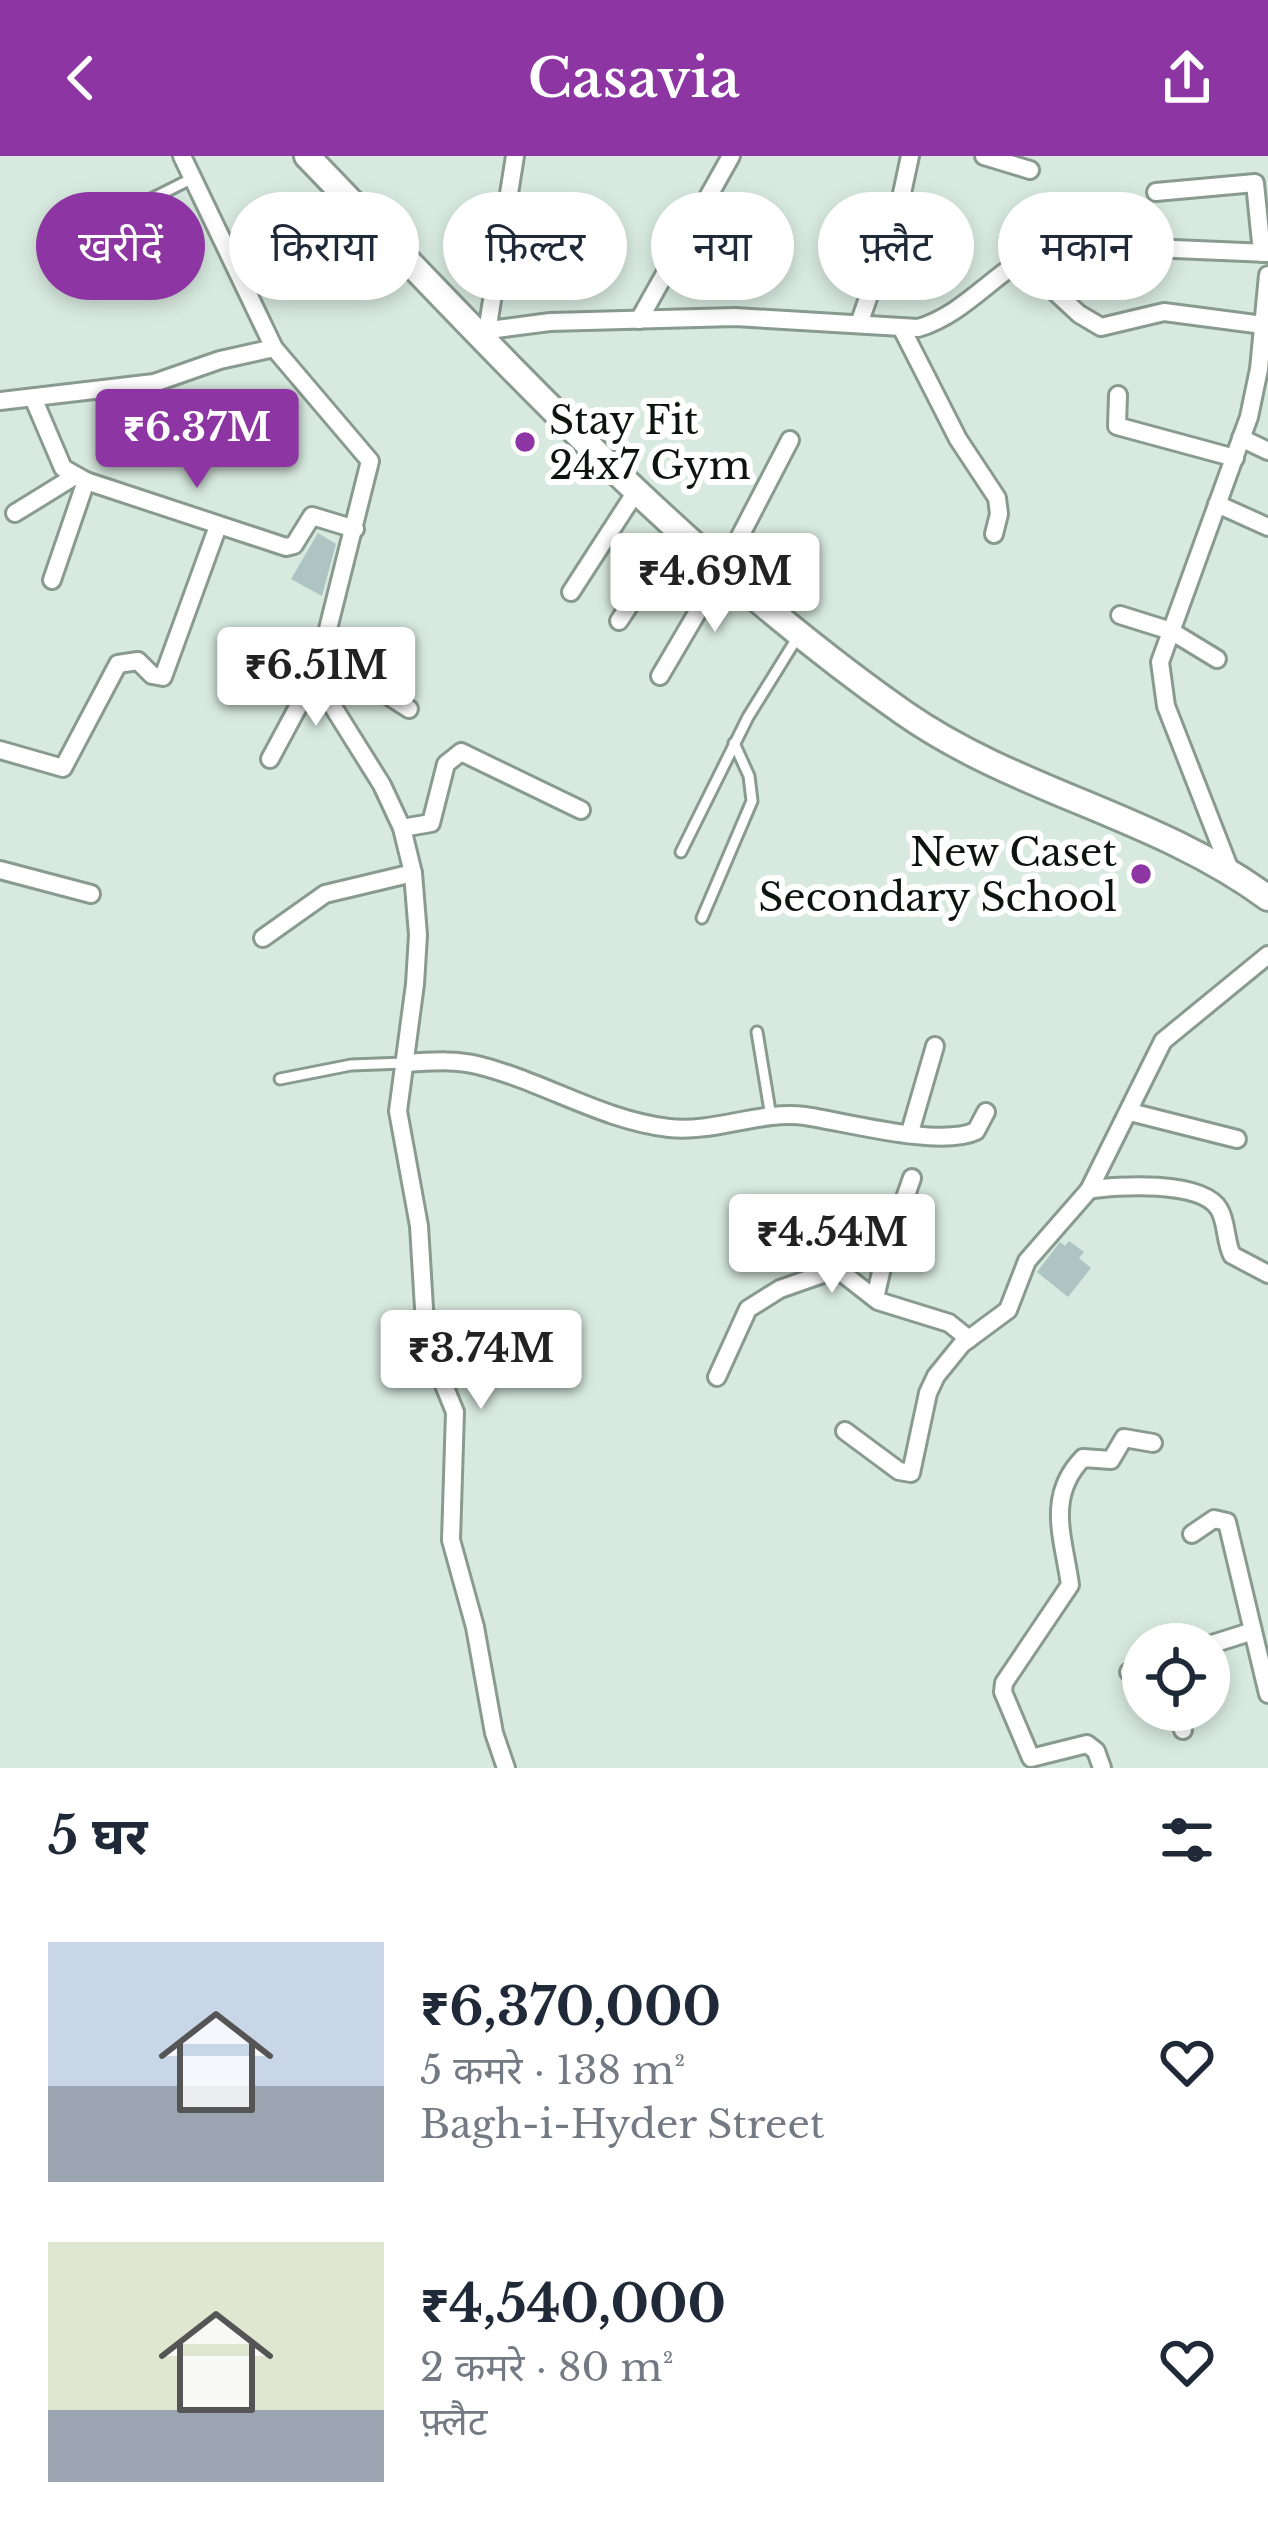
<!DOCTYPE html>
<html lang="hi">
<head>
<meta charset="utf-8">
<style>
	body { margin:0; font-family:"Libre Baskerville","Noto Sans Devanagari",serif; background:#f2f2f3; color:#1f2937; height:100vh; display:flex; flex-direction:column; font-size:45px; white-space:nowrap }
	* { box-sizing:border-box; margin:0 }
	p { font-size:39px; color:#747a83 }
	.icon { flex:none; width:66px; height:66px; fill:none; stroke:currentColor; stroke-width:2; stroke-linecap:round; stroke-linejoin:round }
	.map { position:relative; height:1612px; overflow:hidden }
	.drawer { display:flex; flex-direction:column; background:#fff; flex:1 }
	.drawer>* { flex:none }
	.top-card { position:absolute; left:36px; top:36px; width:1197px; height:108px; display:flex; gap:24px }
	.tools { position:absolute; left:1122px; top:1467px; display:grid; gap:24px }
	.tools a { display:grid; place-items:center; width:108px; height:108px; border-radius:50%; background:#fff; box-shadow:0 6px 18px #0003; font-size:60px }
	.price { position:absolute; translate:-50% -102px; padding:0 27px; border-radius:12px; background:#fff; color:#222; font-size:39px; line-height:78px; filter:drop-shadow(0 3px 6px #0008) }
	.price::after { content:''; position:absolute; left:50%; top:72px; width:36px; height:27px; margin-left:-18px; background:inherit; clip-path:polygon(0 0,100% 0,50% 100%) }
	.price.active { background:#8d36a3; color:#fff }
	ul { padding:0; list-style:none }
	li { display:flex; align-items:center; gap:36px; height:300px; padding:0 48px }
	li span { display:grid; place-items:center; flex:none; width:336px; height:240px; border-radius:0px; color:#555 }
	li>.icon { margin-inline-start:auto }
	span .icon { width:144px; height:144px; fill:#fffc; stroke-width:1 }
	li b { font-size:51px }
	h2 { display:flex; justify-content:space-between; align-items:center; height:144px; padding:0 48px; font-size:51px }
	.tag { padding:0 42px; border-radius:54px; background:#fff; box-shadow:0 6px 18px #0003; font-size:42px; line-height:108px }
	.tag.active { background:#8d36a3; color:#fff }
	header { display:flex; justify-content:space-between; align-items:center; height:156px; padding:0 48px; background:#8d36a3; color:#fff; font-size:54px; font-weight:600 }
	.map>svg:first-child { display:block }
	.building { fill:#adc4c2 }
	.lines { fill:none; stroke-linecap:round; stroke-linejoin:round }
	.lane-casing { stroke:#899a8f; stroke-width:15 }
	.street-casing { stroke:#899a8f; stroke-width:22 }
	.secondary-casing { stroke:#899a8f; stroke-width:30 }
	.lane { stroke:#fff; stroke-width:9 }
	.street { stroke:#fff; stroke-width:16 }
	.secondary { stroke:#fff; stroke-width:24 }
	.poi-dot { fill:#8d36a3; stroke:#fff; stroke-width:4.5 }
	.labels { text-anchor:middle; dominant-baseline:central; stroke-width:12; stroke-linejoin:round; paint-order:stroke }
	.poi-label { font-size:39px; fill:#0d1410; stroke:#fff; text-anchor:start }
</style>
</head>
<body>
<header><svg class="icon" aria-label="back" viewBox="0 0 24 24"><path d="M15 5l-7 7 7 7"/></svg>Casavia<svg class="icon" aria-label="share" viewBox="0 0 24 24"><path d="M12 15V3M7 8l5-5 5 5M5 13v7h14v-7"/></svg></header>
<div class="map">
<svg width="1268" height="1612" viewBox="0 0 1268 1612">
	<rect width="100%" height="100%" fill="#d8eadf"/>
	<g class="building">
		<polygon points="318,377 336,388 322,440 291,423"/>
		<polygon points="1069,1085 1084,1096 1079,1102 1091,1112 1068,1141 1037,1116 1060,1086 1065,1090"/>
	</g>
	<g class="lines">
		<g class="lane-casing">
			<g id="lane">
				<polyline points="73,82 191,23"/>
				<polyline points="681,696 748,561 797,482"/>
				<polyline points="702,762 752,645 749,620 734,587"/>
				<polyline points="757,876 771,961"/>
				<polyline points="280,923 351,909 404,907"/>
			</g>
		</g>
		<g class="street-casing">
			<g id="street">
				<polyline points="182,0 274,192 370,305 322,497 325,538 382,629 402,672 413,717 418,779 415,828 398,955 419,1070 426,1185 455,1256 451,1384 475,1471 494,1577 506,1612"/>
				<polyline points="984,0 1030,14"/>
				<polyline points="1156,36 1255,27 1262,97"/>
				<polyline points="1023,106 1079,158 1101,171 1164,156 1263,169"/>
				<polyline points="639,164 731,0"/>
				<polyline points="859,168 898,56 910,0"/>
				<polyline points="902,173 958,283 997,342 999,358 994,378"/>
				<path d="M489 174 550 166 735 161 918 172C971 157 1005 101 1057 88L1268 97"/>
				<polyline points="486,182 515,0"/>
				<polyline points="1118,239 1117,270 1235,302"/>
				<polyline points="34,244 63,312 86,325 286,391 294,389 312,360 355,373"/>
				<polyline points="0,245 154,227 220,204 274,192"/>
				<polyline points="1241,282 1268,295"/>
				<polyline points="1217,348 1268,371"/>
				<polyline points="15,357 75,320"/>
				<polyline points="52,424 86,325"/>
				<polyline points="571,436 635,337"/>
				<polyline points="1120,459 1171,475 1217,503"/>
				<polyline points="619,465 679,374"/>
				<polyline points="322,497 409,553"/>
				<polyline points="660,520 724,411 790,284"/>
				<polyline points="0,594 63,612 118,508 138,505 152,519 163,521 218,370"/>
				<polyline points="270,603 320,510"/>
				<polyline points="402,672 431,667 446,608 461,596 581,654"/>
				<polyline points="0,714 91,738"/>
				<polyline points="1230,714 1166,550 1160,506 1249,261 1259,213 1268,119"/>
				<polyline points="263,782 325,738 413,717"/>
				<path d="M404 907C428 906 454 903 477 909 543 925 601 964 669 972 716 977 761 954 805 960 846 966 940 992 976 975L986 956"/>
				<polyline points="1130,956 1237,983"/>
				<polyline points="910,976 935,890"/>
				<path d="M1089 1034C1116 1029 1202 1024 1219 1053 1227 1066 1225 1085 1232 1099L1268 1118"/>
				<polyline points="875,1142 885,1099 912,1022"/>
				<polyline points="717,1221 748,1153 780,1133 837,1113 878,1145 949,1167 969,1183"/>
				<polyline points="845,1275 899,1315 911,1317 928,1237 936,1220 962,1188 1008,1154 1027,1105 1089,1034 1163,885 1268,799"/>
				<polyline points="1192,1378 1214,1363 1227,1366 1268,1538"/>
				<polyline points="1209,1489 1250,1476"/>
				<polyline points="1129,1516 1143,1512"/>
				<polyline points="1176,1554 1183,1574"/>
				<path d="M1102 1612 1096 1595 1087 1588 1031 1602 1003 1536 1004 1527 1070 1429C1064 1383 1045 1341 1083 1302L1111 1304 1124 1282 1153 1287"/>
			</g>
		</g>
		<g class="secondary-casing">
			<path id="secondary" d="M307 0C496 195 680 400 904 557 1017 636 1157 660 1268 742"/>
		</g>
		<use href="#lane" class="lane"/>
		<use href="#street" class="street"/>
		<use href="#secondary" class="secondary"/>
	</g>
	<g class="poi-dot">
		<circle cx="525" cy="286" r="12"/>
		<circle cx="1141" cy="718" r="12"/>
	</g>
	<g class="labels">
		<g class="poi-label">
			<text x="549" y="264">Stay Fit<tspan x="549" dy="45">24x7 Gym</tspan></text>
			<text x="1117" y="696" text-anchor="end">New Caset<tspan x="1117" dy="45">Secondary School</tspan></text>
		</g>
	</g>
</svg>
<div class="tools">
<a><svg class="icon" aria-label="locate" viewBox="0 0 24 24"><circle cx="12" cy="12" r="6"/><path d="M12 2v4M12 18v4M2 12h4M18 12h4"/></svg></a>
</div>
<b class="price active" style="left:197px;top:335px">₹6.37M</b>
<b class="price" style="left:715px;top:479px">₹4.69M</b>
<b class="price" style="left:316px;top:573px">₹6.51M</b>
<b class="price" style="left:832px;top:1140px">₹4.54M</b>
<b class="price" style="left:481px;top:1256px">₹3.74M</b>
<div class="top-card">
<a class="tag active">खरीदें</a>
<a class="tag">किराया</a>
<a class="tag">फ़िल्टर</a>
<a class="tag">नया</a>
<a class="tag">फ़्लैट</a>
<a class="tag">मकान</a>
</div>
</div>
<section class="drawer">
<h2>5 घर<svg class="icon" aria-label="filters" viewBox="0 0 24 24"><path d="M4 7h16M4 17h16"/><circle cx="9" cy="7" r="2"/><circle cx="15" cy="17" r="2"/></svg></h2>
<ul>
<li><span style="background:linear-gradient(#c9d6e8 60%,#9aa5b1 0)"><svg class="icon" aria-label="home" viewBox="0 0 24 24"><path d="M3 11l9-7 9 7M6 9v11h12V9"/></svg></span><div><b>₹6,370,000</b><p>5 कमरे · 138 m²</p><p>Bagh-i-Hyder Street</p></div><svg class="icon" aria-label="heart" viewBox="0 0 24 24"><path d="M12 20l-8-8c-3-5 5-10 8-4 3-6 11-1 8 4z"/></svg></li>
<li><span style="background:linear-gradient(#dfe7d0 70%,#9aa5b1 0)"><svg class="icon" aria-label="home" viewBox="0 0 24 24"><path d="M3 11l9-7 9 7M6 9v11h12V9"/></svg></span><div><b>₹4,540,000</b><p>2 कमरे · 80 m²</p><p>फ़्लैट</p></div><svg class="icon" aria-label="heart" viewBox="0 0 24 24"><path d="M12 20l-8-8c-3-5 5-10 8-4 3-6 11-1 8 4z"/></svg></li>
</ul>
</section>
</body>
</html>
